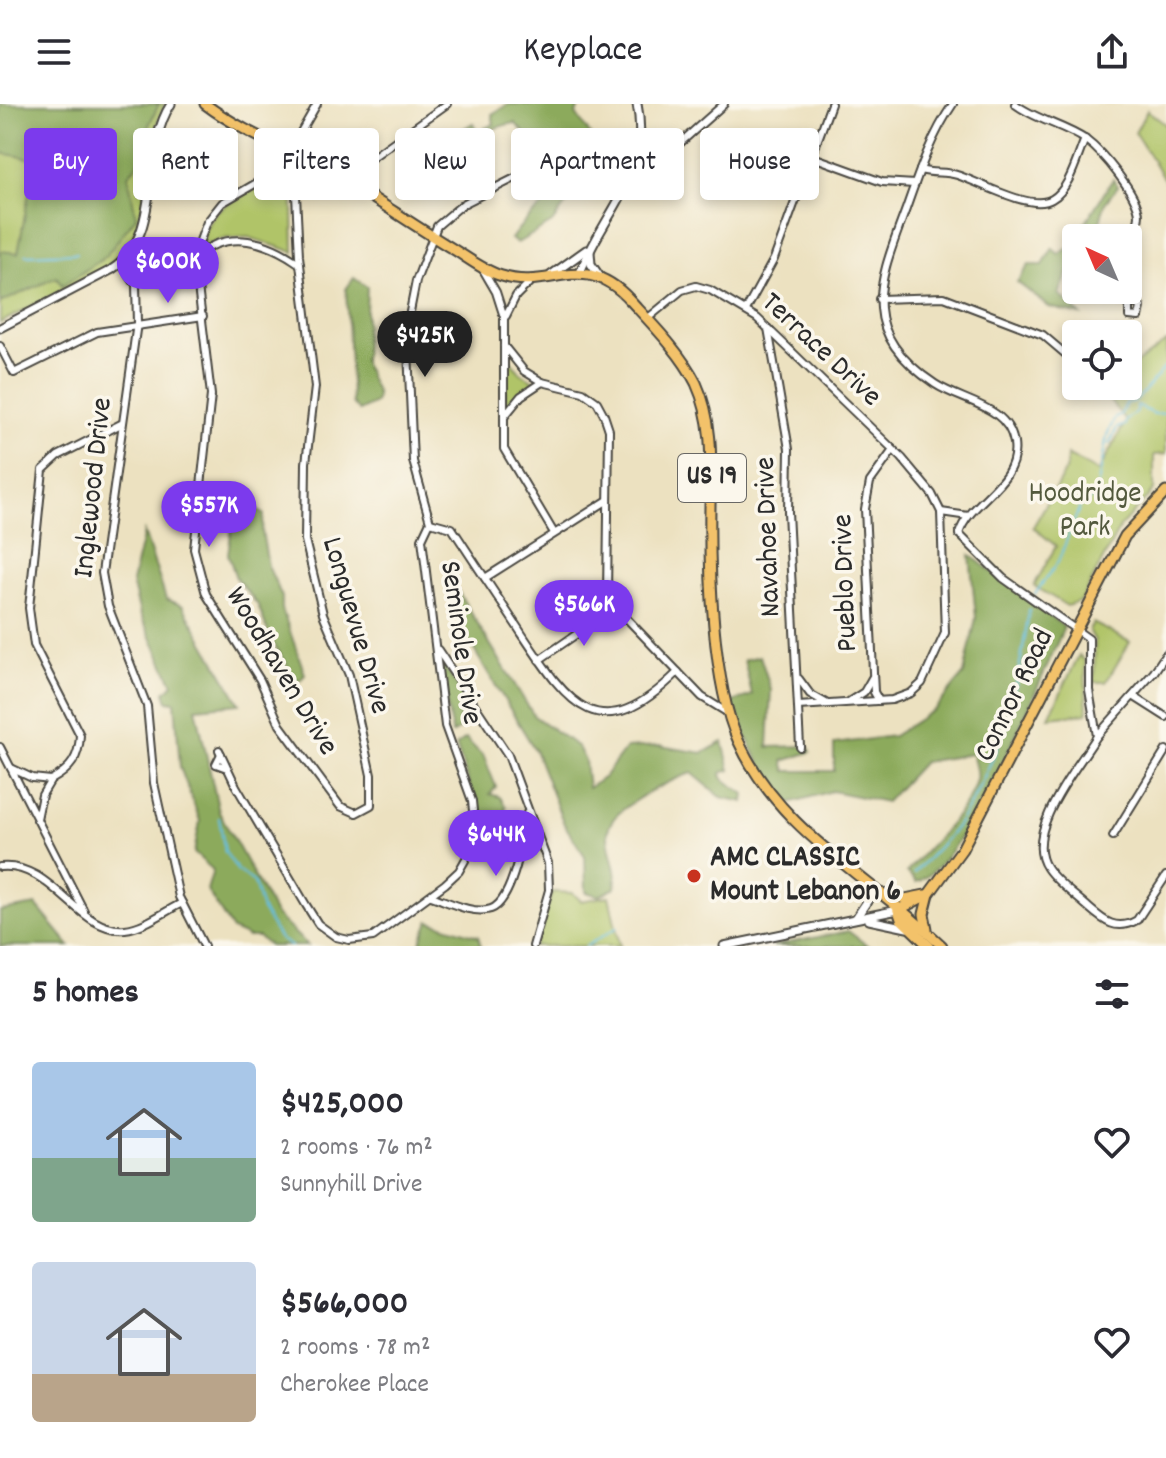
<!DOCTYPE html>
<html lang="en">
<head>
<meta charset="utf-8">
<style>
	body { margin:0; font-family:Dekko,sans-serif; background:#f2f2f3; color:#2b2b33; height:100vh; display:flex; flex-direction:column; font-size:30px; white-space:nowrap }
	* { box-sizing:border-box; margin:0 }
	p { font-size:26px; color:#7c7c81 }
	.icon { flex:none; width:44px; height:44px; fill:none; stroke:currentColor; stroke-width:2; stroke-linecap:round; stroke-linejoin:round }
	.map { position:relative; height:842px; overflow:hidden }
	.side { display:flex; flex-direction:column; background:#fff; flex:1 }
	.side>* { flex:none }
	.top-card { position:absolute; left:24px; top:24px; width:1118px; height:72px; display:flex; gap:16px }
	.needle { width:52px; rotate:316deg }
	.fabs { position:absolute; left:1062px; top:120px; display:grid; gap:16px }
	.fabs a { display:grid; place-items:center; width:80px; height:80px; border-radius:8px; background:#fff; box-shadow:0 4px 12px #0003; font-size:40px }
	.price { position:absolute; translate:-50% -68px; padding:0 18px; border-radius:28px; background:#7c3aed; color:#fff; font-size:26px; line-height:52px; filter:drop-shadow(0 2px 4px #0008) }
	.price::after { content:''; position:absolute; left:50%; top:48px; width:24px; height:18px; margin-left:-12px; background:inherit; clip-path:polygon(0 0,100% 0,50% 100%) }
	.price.selected { background:#222; color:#fff }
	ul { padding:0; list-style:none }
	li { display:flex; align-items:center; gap:24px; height:200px; padding:0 32px }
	li span { display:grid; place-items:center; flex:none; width:224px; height:160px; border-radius:8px; color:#555 }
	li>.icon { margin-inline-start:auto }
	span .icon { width:96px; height:96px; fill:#fffc; stroke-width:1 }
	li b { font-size:34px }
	h2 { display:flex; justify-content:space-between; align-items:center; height:96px; padding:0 32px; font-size:34px }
	.tag { padding:0 28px; border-radius:8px; background:#fff; box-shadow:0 4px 12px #0003; font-size:28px; line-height:72px }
	.tag.selected { background:#7c3aed; color:#fff }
	header { display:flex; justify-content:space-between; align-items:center; height:104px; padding:0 32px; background:#fff; font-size:36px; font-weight:600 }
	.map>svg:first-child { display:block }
	.green { fill:#b0c468; stroke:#6e784a; stroke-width:2 }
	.forest { fill:#8caa5c; stroke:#5c6a44; stroke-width:2 }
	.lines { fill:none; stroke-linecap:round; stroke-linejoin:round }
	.stream { stroke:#63c0e1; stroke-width:2 }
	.minor-casing { stroke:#484641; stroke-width:10 }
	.tertiary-casing { stroke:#484641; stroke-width:11 }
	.primary-casing { stroke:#484641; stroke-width:13 }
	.minor { stroke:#fff; stroke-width:6 }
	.tertiary { stroke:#fff; stroke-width:7 }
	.primary { stroke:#f3c26a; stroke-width:9 }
	.poi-dot { fill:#c8321e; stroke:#fbf7ec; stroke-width:3 }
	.labels { text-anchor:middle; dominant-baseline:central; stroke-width:7; stroke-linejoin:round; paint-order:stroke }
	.shield { fill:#fbf7ec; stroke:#696865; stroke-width:2 }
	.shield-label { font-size:28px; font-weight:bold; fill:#2b2b2b }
	.street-label { font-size:30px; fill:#2b2b2b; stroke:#fbf7ec }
	.park-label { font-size:30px; fill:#53593d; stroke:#fbf7ec }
	.poi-label { font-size:30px; font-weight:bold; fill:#2b2b2b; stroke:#fbf7ec; text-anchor:start }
</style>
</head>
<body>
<header><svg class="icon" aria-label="menu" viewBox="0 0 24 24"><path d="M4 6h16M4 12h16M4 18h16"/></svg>Keyplace<svg class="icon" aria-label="share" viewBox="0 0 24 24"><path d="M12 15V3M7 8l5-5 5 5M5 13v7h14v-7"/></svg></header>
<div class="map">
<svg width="1166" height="842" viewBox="0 0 1166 842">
	<rect width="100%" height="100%" fill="#fbf7ec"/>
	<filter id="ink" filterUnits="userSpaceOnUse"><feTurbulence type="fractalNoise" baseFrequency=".0125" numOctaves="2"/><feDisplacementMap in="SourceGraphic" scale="16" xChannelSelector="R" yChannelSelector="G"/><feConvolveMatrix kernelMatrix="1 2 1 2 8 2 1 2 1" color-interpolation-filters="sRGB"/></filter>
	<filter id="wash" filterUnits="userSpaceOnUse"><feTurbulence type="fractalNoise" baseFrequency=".006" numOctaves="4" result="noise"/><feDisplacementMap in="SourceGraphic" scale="32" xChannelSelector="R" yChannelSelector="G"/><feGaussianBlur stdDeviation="1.8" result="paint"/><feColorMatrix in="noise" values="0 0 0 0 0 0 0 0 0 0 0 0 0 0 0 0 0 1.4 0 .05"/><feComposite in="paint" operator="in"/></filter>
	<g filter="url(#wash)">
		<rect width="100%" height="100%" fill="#ece1c0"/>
		<g class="green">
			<path d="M0 0H165C139 48 156 132 109 162L0 219Z"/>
			<polygon points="1147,6 1166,21 1166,78 1135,29"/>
			<path d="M289 57 292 59 294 148 248 133 220 135 202 143C206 85 270 94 289 57Z"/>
			<polygon points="1166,238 1166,350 1154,351 1154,386 1120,423 1081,497 1067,502 1034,482 1056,442 1033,423 1066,366 1067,351 1098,368 1126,317 1105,291 1113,282 1128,282 1128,266"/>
			<polygon points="506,253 521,269 537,279 519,290 505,307"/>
			<polygon points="1093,519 1130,538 1106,578 1094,578 1095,537 1089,526"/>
			<polygon points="1079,551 1085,557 1087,609 1049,613"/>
			<polygon points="552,788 573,789 581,797 609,792 620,842 534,842"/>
		</g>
		<g class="forest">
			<polygon points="0,0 159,0 149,21 142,55 128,71 136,113 105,153 62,182 57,173 0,199 0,147 18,149 35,55 0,49"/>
			<path d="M509 0H593L579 3 576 10 591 32 594 63 552 119 517 139 511 135C543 86 579 107 547 34L526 30 515 19C484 24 468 37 447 62L464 66 467 70 464 74 430 87 426 71 453 31 473 19 477 28 494 20 492 10Z"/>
			<polygon points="1113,75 1118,82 1105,99 1096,134 1081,134 1078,130"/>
			<polygon points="1076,140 1076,159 1073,158 1059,190 1081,211 1049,203 1017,178 1029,161 1043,161 1053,144 1058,150"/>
			<polygon points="354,174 367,183 364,260 377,290 375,299 359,307 352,299 346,185"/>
			<polygon points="251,401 264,411 262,427 268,462 282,493 282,505 305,570 301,576 297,577 271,536 258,501 236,474 228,450 233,416"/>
			<polygon points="144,428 166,495 183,502 240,600 196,604 219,708 275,810 308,842 270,842 258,833 248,833 232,826 207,786 213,766 194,749 200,717 180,663 175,598 168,597 165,588 173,580 140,510 132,478"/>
			<path d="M970 451 1064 523C1042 573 963 765 916 778L907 768C927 743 970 706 976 675 978 668 974 658 972 650L923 658 886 698 832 687 790 699C761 670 747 636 732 598L752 591 744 556 760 552 771 586 768 643 808 642 811 648 783 657 786 667H834V640L893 632 935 605 964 570 976 514Z"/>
			<path d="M454 481 534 612 578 643 585 657 588 684 604 673 626 644 660 642 703 649 723 638 730 666 721 669 722 674 745 690 744 698 721 693 692 669C672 675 608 705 608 728 607 747 619 765 615 784L599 792 586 788 585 752 564 720 535 646 463 528Z"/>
			<polygon points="444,562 470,602 459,611 462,624 452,630 441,564"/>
			<polygon points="466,635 484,653 496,683 490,690 500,693 506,703 503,718 478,708 456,641"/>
			<polygon points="36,801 70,842 0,842 0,807"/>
			<polygon points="429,817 478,832 481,842 419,842"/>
			<polygon points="848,827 868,842 773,842"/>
		</g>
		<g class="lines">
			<g class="stream">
				<polyline points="55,38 72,34"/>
				<polyline points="57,39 69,46"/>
				<polyline points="26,151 77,149"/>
				<polyline points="1109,340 1117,324 1125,321 1126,315 1137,308 1137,302 1155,310 1164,309"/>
				<polyline points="1035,490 1058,458 1080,402 1096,391 1107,331 1115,314 1120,312 1126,299 1135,298 1166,262"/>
				<polyline points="219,714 225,748 238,767 254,778 262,806 280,835 291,842"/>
				<path d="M914 769C930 751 951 733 963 712 1002 650 1019 579 1029 506"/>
				<polyline points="586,842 618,823"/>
			</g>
		</g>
	</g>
	<g filter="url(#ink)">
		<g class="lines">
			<g class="minor-casing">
				<g id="minor">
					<path d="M953 0C931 32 919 68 906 105 879 178 856 227 935 280 962 298 1008 301 1014 339 1020 380 969 396 959 430"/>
					<path d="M1015 0C1036 16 1064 21 1086 36 1102 48 1138 90 1139 111 1139 120 1133 131 1128 139"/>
					<polyline points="301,52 295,70 299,152 315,283 306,359 305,436 323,510 349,571 371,671 371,701 356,709 340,702 280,621 260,576 206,490 194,445 211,291 196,166 199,139 207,118 222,99 279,66 317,0"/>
					<polyline points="813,53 882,78 915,80"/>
					<path d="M920 66C932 70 945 67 957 71 980 78 1031 108 1052 95 1070 85 1077 53 1085 35"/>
					<polyline points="342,75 447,0"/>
					<polyline points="631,75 643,72 724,0"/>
					<path d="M196 153C228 124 268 137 300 160"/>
					<polyline points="121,159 136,181 137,219 102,469 108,502 147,602 154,679 179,793 204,842"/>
					<polyline points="482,164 496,188 504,213 504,345 554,429"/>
					<polyline points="1119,186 1129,201 1129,212 1139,213 1141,203 1136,199 1129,201"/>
					<polyline points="879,195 944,193 1043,231 1076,259"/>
					<polyline points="746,206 774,155 831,0"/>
					<polyline points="506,212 516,192 532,176"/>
					<polyline points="647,215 682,186 696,182 710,186 757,214 902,354 932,390 941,408 945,529 922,579 911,589 892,596 798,602"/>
					<polyline points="768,224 789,345 788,408 800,643"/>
					<polyline points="0,242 14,269 97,228 203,212"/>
					<polyline points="504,242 524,267 542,278 583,288 597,298 604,311 609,326 607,494 702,593 728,609"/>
					<polyline points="504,313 521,292 542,278"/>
					<polyline points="941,408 968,412"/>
					<polyline points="430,418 413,357 407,223 416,177 437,122 463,100 521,71"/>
					<path d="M430 418 452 424C474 458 497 492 520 527 569 601 598 647 678 568"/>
					<path d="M959 430 1003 474 1089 535V586L1097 632C1078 663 1022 728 1047 764 1057 779 1075 791 1088 803 1104 817 1116 828 1137 816L1166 772"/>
					<polyline points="485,474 608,396"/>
					<polyline points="600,514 607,494"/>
					<polyline points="438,546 508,651 548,759 549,786 533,842"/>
					<polyline points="539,556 600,514 623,515"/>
					<polyline points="799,575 810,590 826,599"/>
					<polyline points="1133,592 1166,613"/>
					<polyline points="850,597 864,588 872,574"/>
					<polyline points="879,597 874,588 865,405 870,378 893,346"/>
					<polyline points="1097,632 1154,568 1166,550"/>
					<polyline points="0,643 84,807"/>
					<polyline points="219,646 236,682 306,801 318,820 336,833 349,836 373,833 445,780 459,767 476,737 472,697 445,622 422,435 430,418"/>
					<polyline points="221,650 216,660 227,664"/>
					<path d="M11 664 32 674 51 676C71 665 79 654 80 631L34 541 29 504 43 366 58 352 121 320"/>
					<polyline points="37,715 42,691 51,676"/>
					<polyline points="1113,732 1166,646"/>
					<path d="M0 763C52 757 79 830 125 825 144 823 164 808 182 799"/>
					<path d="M431 792C449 798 473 811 491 805 513 798 524 730 527 709"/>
				</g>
			</g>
			<g class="tertiary-casing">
				<g id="tertiary">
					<polyline points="590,148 591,160 600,173"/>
					<path d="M580 169C602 110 652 71 637 0"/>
					<polyline points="551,171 586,146"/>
					<path d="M0 224 111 166C165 132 139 49 171 0"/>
					<polyline points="856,814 868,796 863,778"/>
					<polyline points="869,816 907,824"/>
					<polyline points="724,842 898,806"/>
				</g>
			</g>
			<g class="primary-casing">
				<g id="primary">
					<path d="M205 0C246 31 298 49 342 75 379 97 415 122 453 145 468 154 484 167 502 172 550 188 583 145 630 196 653 221 681 249 696 279 714 318 711 360 710 402 709 465 712 579 738 636 780 730 872 773 942 842"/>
					<polyline points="881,789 905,795 925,791"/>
					<polyline points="898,806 929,790 962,745 1125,432 1166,388"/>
					<polyline points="898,806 901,815 929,842"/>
					<polyline points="927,825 924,810 929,790"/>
				</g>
			</g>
			<use href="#minor" class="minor"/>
			<use href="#tertiary" class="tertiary"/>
			<use href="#primary" class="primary"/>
		</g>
	</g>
	<circle class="poi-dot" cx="694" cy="772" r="8"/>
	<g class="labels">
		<rect class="shield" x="678" y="350" width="68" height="48" rx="6"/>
		<g class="shield-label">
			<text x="712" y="374">US 19</text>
		</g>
		<g class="street-label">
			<text transform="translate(820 247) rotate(43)">Terrace Drive</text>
			<text transform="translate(95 384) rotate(-84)">Inglewood Drive</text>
			<text transform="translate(770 433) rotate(-92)">Navahoe Drive</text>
			<text transform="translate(847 479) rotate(-92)">Pueblo Drive</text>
			<text transform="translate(354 522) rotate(74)">Longuevue Drive</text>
			<text transform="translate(459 539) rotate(82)">Seminole Drive</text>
			<text transform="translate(280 568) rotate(59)">Woodhaven Drive</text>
			<text transform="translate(1016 592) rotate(-64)">Connor Road</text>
		</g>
		<g class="park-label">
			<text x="1085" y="391">Hoodridge<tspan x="1085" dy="34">Park</tspan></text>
		</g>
		<g class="poi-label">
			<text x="710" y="755">AMC CLASSIC<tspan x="710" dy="34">Mount Lebanon 6</tspan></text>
		</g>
	</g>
</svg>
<div class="fabs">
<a><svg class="needle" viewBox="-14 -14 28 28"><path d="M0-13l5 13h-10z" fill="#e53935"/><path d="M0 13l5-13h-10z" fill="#7c7c81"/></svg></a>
<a><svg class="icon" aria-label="locate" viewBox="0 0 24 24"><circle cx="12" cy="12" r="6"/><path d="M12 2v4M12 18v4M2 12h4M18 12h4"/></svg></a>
</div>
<b class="price" style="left:168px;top:201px">$600K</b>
<b class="price selected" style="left:425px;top:275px">$425K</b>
<b class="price" style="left:209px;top:445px">$557K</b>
<b class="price" style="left:584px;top:544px">$566K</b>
<b class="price" style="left:496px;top:774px">$644K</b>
<div class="top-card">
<a class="tag selected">Buy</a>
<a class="tag">Rent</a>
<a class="tag">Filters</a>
<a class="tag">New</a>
<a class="tag">Apartment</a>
<a class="tag">House</a>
</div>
</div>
<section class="side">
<h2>5 homes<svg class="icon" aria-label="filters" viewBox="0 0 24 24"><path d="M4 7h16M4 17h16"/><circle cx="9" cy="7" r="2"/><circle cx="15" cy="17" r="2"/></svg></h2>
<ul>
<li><span style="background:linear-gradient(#a9c7e8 60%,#7fa58c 0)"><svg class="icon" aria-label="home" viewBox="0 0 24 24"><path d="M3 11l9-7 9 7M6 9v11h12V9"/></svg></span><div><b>$425,000</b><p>2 rooms · 76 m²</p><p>Sunnyhill Drive</p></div><svg class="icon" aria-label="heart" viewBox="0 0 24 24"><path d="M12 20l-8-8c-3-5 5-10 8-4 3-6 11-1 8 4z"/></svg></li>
<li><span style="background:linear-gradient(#c9d6e8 70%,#b9a48a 0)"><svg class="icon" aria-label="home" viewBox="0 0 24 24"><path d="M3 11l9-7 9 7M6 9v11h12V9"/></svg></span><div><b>$566,000</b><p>2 rooms · 78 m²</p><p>Cherokee Place</p></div><svg class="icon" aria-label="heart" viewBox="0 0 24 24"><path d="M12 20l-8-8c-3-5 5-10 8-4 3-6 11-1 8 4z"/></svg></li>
</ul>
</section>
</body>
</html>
